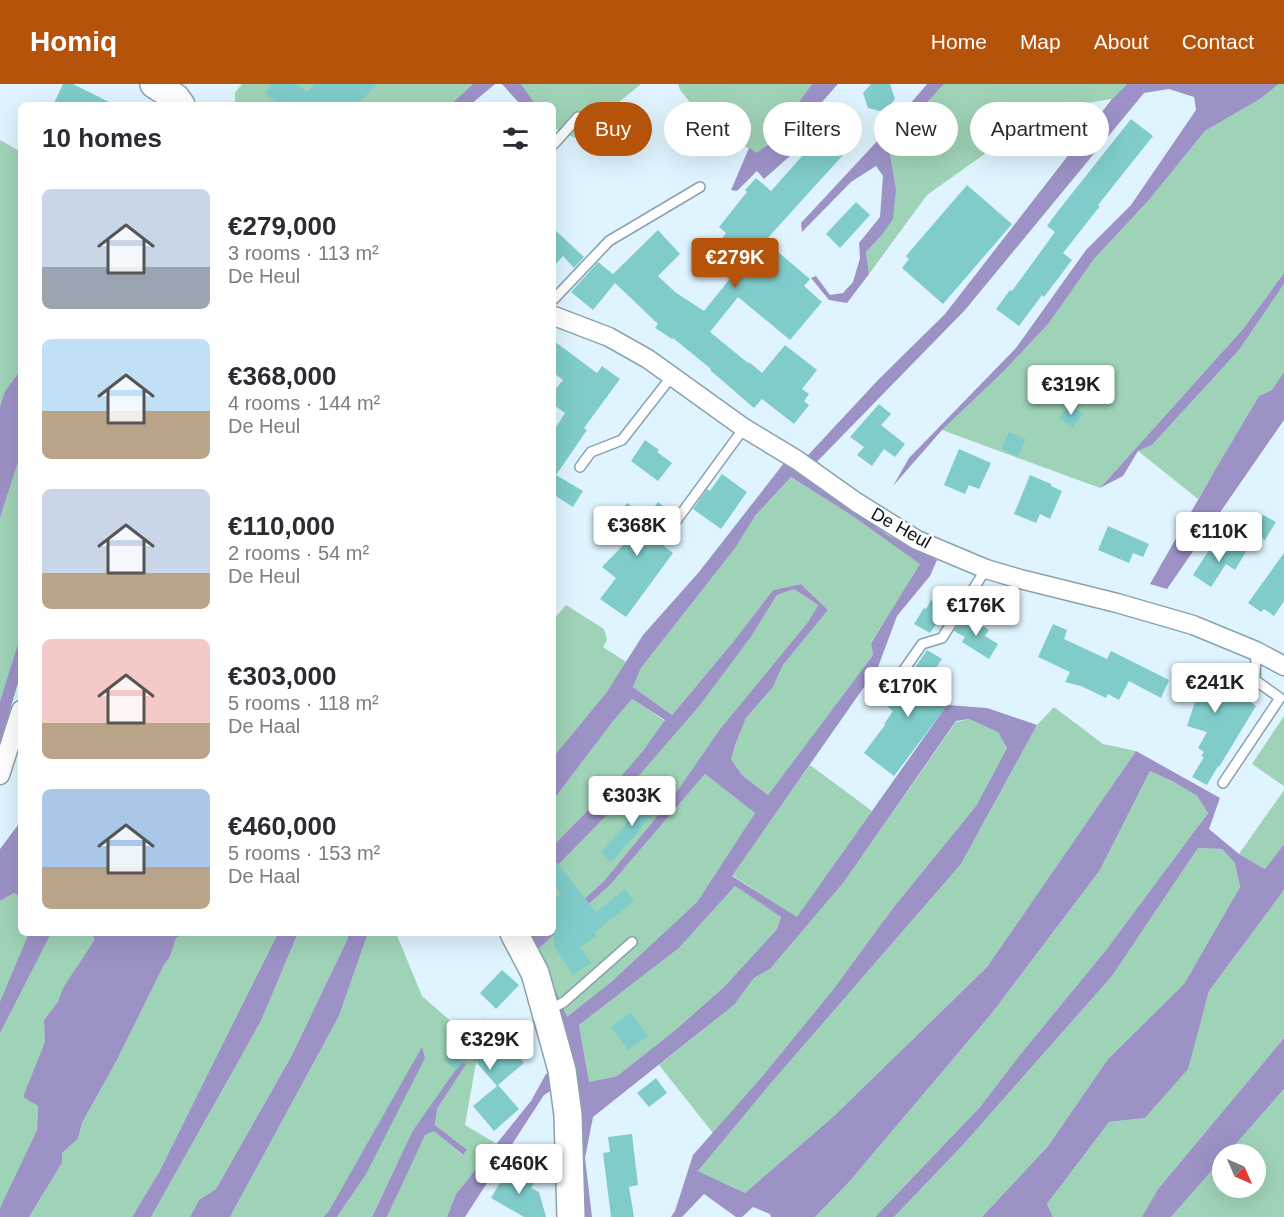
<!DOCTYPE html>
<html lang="en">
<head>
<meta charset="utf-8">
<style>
	body { margin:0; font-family:Helvetica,sans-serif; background:#f7f7f7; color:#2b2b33; height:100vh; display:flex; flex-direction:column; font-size:22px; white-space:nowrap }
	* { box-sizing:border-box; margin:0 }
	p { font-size:20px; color:#7c7c81 }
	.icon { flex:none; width:33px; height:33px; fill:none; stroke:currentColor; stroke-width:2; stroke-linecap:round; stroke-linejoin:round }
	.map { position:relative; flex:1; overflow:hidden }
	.details { position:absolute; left:18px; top:18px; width:538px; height:834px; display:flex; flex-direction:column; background:#fff; border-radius:9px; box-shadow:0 6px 24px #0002 }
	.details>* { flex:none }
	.banner { position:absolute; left:574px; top:18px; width:570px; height:54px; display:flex; gap:12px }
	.needle { width:39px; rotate:135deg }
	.fabs { position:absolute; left:1212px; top:1060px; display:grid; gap:12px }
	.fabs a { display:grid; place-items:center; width:54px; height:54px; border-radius:50%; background:#fff; box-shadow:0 6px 24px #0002; font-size:30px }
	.price { position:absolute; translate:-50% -51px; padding:0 14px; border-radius:6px; background:#fff; color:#222; font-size:20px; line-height:39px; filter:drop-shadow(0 2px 3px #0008) }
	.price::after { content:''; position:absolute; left:50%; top:36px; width:18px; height:14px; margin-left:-9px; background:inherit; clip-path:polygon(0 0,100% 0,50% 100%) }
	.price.active { background:#b45309; color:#fff }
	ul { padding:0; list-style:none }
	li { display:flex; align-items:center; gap:18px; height:150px; padding:0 24px }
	li span { display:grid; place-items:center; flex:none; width:168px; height:120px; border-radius:9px; color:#555 }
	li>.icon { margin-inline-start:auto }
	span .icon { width:72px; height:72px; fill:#fffc; stroke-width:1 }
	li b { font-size:26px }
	h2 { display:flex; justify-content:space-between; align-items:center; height:72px; padding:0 24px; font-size:26px }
	.tag { padding:0 21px; border-radius:27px; background:#fff; box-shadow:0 6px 24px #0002; font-size:21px; line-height:54px }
	.tag.active { background:#b45309; color:#fff }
	header { display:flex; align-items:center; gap:36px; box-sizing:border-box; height:84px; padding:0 30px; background:#b45309; color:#fff }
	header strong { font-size:28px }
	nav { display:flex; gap:33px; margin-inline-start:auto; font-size:21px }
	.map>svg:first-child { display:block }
	.green { fill:#9fd3b7 }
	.water { fill:#9d92c6; fill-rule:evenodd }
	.building { fill:#7fccca }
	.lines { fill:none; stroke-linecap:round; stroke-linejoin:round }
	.lane-casing { stroke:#89a2ae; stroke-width:12 }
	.street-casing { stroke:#89a2ae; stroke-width:21 }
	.secondary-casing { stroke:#89a2ae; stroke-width:30 }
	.lane { stroke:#fff; stroke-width:9 }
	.street { stroke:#fff; stroke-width:18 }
	.secondary { stroke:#fff; stroke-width:27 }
	.labels { text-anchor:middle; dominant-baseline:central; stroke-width:4.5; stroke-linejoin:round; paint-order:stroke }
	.street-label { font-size:18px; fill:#091317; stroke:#fefefe }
</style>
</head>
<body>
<header>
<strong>Homiq</strong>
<nav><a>Home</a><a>Map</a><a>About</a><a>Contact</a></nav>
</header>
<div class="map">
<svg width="1284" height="1133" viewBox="0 0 1284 1133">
	<rect width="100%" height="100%" fill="#dff4fe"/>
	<g class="green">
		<polygon points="242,0 346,0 333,21 235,21 235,9"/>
		<polygon points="354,0 473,0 450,21 339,21"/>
		<polygon points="521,0 641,0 575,54 554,44 554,21 536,21"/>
		<path d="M678 0H812C795 24 779 50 757 70L703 34 680 6Z"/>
		<polygon points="944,0 1127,0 1112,15 1048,25 927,111 869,190 866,168 881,152 896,105 890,70 896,52"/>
		<polygon points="1279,0 1284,0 1284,189 1243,245 1100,404 942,346 1003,288 1049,239 1094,175 1149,116 1205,47 1260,15"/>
		<polygon points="0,56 21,68 21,281 15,293 5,307 0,322"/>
		<polygon points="1284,200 1284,290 1272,306 1259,312 1198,415 1138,367 1152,361 1239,266"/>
		<polygon points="21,369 21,550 0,617 0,434"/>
		<polygon points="791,393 854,433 921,480 871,558 873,571 768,711 742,691 731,675 736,659 746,634 773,603 783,581 828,526 801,500 773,506 733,558 672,631 633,603 641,584 736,463 755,432"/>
		<polygon points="794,504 818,521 808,538 720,645 673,713 604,797 572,826 554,840 554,785 606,732 592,722 554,761 554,715 614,636 632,615 665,637 642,668 616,717 701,620 751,553 777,511"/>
		<polygon points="566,521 604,545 607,556 603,563 626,578 606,609 554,672 554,535"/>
		<polygon points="1054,623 1103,660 1136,667 987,883 834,1032 745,1109 698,1087 771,999 961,780 1037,641"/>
		<polygon points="1284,632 1284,702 1252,680"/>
		<polygon points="969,635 999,648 1007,664 976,722 893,824 832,907 760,995 713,1049 659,981 734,921 754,894 770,885 844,798 956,638"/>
		<polygon points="810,681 872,727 797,834 732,791"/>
		<polygon points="1150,687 1174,698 1197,712 1208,729 1106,866 1019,972 980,1023 875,1133 815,1133 849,1098 992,929 1100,786"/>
		<polygon points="705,690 755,729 697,818 611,898 567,934 538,865 610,801"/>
		<polygon points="1284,706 1284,760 1265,785 1239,770"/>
		<polygon points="1198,764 1222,765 1235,779 1240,803 1184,900 1108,975 1048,1062 982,1133 894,1133 961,1063 1112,892"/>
		<polygon points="735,802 781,833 777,845 724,903 673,948 617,992 589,998 579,941 679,864"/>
		<polygon points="1284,806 1284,954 1158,1105 1143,1132 1142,1133 1053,1133 1047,1120 1109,1038 1145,1034 1187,985 1209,907"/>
		<polygon points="14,809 21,812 21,849 93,849 94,857 23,1013 38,1022 37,1046 0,1125 0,817"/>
		<polygon points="186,849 278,849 159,1088 132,1133 29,1133 62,1079 61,1070 78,1055 82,1039 117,976 164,881 170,873 176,854"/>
		<polygon points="298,849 348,849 348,854 292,971 216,1105 199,1116 190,1133 151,1133 261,937"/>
		<polygon points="368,849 396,849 422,912 479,962 465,1041 497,1060 456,1110 447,1133 387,1133 424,1051 434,1046 462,1071 467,1067 435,1041 437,1025 465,980 412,1048 372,1133 337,1133 365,1092 323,1133 230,1133 339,932"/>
		<polygon points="1284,1005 1284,1133 1171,1133 1222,1075 1222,1104 1256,1104 1256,1071 1226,1071"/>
	</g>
	<g class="water">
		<polygon points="473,0 495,0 470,21 450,21"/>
		<polygon points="502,0 521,0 536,21 521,21"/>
		<polygon points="812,0 838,0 822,18 809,40 808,56 764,95 757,87 737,107 731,106 749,64 757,69 768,60 776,50"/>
		<polygon points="927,0 944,0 896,52 890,70 896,105 893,135 881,152 866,168 869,190 847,219 829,216 811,194 816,192 830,211 843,209 853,198 860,174 859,159 880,133 883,92 876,82 851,98 802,148 801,139 895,38"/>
		<path d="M1127 0H1279L1260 15 1205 47 1149 116 1094 175 1049 239 1003 288 942 346 893 402 909 374 1016 264 1086 166 1131 121 1196 26 1194 13 1169 5 1144 9 965 226 803 392 844 419 888 451 937 476 930 492 897 532 878 583 732 792 797 833 947 621 987 624 1037 641 961 780 771 999 698 1087 745 1109 834 1032 987 883 1136 667 1220 714 1209 745 1239 770 1265 785 1284 760V806L1209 907 1188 985 1145 1034 1109 1038 1047 1120 1053 1133H982L1048 1062 1108 975 1184 900 1240 803 1235 779 1222 765 1198 764 1112 892 961 1063 894 1133H875L980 1023 1019 972 1106 866 1208 729 1197 712 1174 698 1150 687 1100 786 992 929 849 1098 815 1133H771L770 1130 753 1123 742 1133H736L704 1110 682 1133H671L675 1127 693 1071 760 995 832 907 893 824 976 722 1007 664 998 648 969 635 956 637 844 798 770 885 754 894 734 921 593 1033 585 1074 592 1133H581L555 1004 544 1011 465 1133H447L456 1110 531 1017 546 990 568 980 523 849H535L536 852 541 849H554V840L572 826 604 797 673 713 720 645 808 538 818 521 794 505 777 511 751 553 701 620 616 718 607 709 642 668 665 636 632 615 614 636 554 715V672L606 609 643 551 699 488 784 379 797 383 878 296 945 230 1112 15ZM791 393 854 433 920 480 871 559 873 571 768 711 742 691 731 675 736 659 746 634 773 603 783 581 828 526 801 500 773 506 733 558 672 631 633 603 641 584 736 463 755 432ZM705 690 755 729 697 818 611 898 567 933 538 865 610 801ZM735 802 781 833 777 845 724 903 673 948 617 992 589 998 579 941 679 864Z"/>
		<polygon points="1284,189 1284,200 1239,266 1152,361 1138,367 1123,392 1100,404 1243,245"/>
		<polygon points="21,281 21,369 0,434 0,322 5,307 16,292"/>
		<polygon points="1284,288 1284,336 1167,505 1150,500 1215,386 1259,312 1272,306"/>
		<polygon points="21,550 21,589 0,659 0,617"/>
		<polygon points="592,722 606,732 554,785 554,761"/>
		<polygon points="21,737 21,813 14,809 0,817 0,765"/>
		<polygon points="29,849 51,849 0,949 0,918"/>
		<polygon points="93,849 186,849 176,854 170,873 164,881 117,976 82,1039 78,1055 62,1069 62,1079 29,1133 0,1133 0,1124 37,1046 38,1022 23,1013 45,958 44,936 58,918 63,904 94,857"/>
		<polygon points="278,849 298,849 261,937 151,1133 132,1133 159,1088"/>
		<polygon points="348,849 368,849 339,932 230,1133 190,1133 199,1116 216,1105 292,971 348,854"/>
		<polygon points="1284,954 1284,1005 1226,1071 1222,1071 1222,1075 1171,1133 1142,1133 1158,1105"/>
		<polygon points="422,963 425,974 365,1092 337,1133 323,1133 329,1127"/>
		<polygon points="461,978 466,980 437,1025 435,1041 467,1066 463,1071 434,1047 425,1051 387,1133 372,1133 412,1048"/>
	</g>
	<g class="building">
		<polygon points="63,0 73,0 115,21 53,21"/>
		<polygon points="271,0 296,0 307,8 315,0 377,0 357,21 281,21 265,9"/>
		<polygon points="871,0 890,0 895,15 884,28 868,24 863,9"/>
		<polygon points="618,23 631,35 616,48 605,35"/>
		<polygon points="1131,35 1153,52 1098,121 1100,122 1063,169 1072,176 1044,213 1042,211 1019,242 996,225 1010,206 1012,207 1055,148 1047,142 1058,127"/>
		<polygon points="821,51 843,71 765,157 810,195 804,202 822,218 790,256 738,213 710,248 748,279 749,278 762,289 785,261 817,286 802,305 809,310 804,317 809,321 794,340 762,315 754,324 710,286 711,285 673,254 672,255 655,244 658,240 615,199 593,226 571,208 598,178 613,190 658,146 680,170 658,192 675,208 704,227 741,181 717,161 726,149 719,143 747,108 745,106 756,94 771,107"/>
		<polygon points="967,101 1012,140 943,220 902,184 909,175 906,172"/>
		<polygon points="856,118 870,131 840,164 826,150"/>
		<polygon points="554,145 584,173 574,184 563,172 554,182"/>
		<polygon points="554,257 597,289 602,282 620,295 584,344 587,346 556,391 583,407 573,423 554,411 554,346 565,329 554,321 554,307 563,296 554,289"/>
		<polygon points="879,320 891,330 881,341 905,360 895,373 884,365 872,382 857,371 864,363 850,353"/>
		<polygon points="1070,320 1083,330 1072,344 1059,334"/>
		<polygon points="1009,348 1026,355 1018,373 1001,365"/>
		<polygon points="645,356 659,366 657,368 672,379 658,397 631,377"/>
		<polygon points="959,365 991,379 979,405 969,401 965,410 944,401"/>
		<polygon points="722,390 747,408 721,445 693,425 707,405 710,407"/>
		<polygon points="1030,391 1051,400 1051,402 1062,407 1050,435 1040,430 1036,439 1014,430"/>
		<polygon points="658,418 673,430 669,437 655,455 673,469 626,533 600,515 616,494 602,483 632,452 613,438 627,419 646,433"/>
		<polygon points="1263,431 1276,438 1265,456 1252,448"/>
		<polygon points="1108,442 1149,460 1143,473 1133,469 1129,479 1098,466"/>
		<polygon points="1232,456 1247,466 1235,486 1226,480 1211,503 1193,491 1209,466 1221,474"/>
		<polygon points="1284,469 1284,517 1274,532 1264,525 1261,528 1248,519"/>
		<polygon points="945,505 958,513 952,523 953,524 943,540 938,537 930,549 914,540 924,524 926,525 931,516 936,519"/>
		<polygon points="965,531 989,546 985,552 998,560 989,575 962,558 965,553 954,547"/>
		<polygon points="1053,540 1067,546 1064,555 1107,575 1111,567 1169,596 1161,614 1129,597 1119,616 1108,610 1106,614 1081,602 1065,598 1070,588 1038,573"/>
		<polygon points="927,566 942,575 925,600 949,619 894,692 864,669 885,641 884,640 893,627 888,623"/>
		<polygon points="1182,580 1234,598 1236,596 1255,607 1249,617 1256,622 1219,683 1218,682 1207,701 1192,693 1204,673 1201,672 1204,668 1198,664 1207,648 1187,642 1196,615 1173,607"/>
		<polygon points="653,707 663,715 638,748 611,778 601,769"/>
		<polygon points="554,775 596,828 625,805 634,817 594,849 596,852 580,863 591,879 573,891 554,862 554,815 561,810 554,801"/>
		<polygon points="502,886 519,901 496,925 480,909"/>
		<polygon points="631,929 648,952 628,966 611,943"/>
		<polygon points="485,935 524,979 498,1001 519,1025 494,1047 473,1022 497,1002 470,971 456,986 444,976 462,956 464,958"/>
		<polygon points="656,994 667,1009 649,1023 637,1009"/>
		<polygon points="632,1050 638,1101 629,1103 634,1133 611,1133 603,1069 610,1068 608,1053"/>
		<polygon points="509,1083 517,1088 518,1085 536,1096 531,1104 539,1108 546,1133 524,1133 491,1114"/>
	</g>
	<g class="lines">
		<g class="lane-casing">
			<g id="lane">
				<polyline points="554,60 578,33"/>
				<polyline points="554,215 609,157 700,103"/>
				<polyline points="580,383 591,368 622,356 672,292"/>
				<polyline points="676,437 744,344"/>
				<polyline points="897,596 922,560 942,554 986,485"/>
				<polyline points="1223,699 1280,614 1255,596 1256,567"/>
				<polyline points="549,926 564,918 632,858"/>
			</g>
		</g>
		<g class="street-casing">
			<g id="street">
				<polyline points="554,232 609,253 648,275 744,344 797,376 856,418 917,456 986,485 1020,495 1117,519 1193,541 1256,567 1284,582"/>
				<polyline points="0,691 21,626"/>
			</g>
		</g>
		<g class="secondary-casing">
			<g id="secondary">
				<polyline points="154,0 176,14 181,21"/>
				<polyline points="514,849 535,889 562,986 568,1031 571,1133"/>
			</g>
		</g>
		<use href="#lane" class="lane"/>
		<use href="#street" class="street"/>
		<use href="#secondary" class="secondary"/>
	</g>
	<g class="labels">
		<g class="street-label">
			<text transform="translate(901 444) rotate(29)">De Heul</text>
		</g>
	</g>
</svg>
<div class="fabs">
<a><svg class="needle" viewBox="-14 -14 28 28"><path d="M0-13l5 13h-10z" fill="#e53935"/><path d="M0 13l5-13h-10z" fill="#7c7c81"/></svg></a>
</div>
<b class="price active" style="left:735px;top:205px">€279K</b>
<b class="price" style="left:1071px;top:332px">€319K</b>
<b class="price" style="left:637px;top:473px">€368K</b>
<b class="price" style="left:1219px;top:479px">€110K</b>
<b class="price" style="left:976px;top:553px">€176K</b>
<b class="price" style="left:1215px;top:630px">€241K</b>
<b class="price" style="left:908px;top:634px">€170K</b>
<b class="price" style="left:632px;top:743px">€303K</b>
<b class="price" style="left:490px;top:987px">€329K</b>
<b class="price" style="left:519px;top:1111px">€460K</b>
<div class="banner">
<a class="tag active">Buy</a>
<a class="tag">Rent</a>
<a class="tag">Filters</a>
<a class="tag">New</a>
<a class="tag">Apartment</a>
</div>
<section class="details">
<h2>10 homes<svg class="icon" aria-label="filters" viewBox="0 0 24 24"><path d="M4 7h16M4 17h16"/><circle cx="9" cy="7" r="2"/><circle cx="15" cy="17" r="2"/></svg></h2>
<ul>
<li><span style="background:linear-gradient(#c9d6e8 65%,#9aa5b1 0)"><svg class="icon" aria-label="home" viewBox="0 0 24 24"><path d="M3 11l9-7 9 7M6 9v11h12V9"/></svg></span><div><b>€279,000</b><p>3 rooms · 113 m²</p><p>De Heul</p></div></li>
<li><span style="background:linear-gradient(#bfe0f5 60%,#b9a48a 0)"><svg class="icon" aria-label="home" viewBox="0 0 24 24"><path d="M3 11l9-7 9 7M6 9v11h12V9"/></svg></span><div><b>€368,000</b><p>4 rooms · 144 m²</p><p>De Heul</p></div></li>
<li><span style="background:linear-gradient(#c9d6e8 70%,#b9a48a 0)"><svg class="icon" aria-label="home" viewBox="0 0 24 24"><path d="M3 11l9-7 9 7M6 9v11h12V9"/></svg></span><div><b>€110,000</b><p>2 rooms · 54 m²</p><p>De Heul</p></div></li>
<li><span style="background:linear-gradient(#f6c9c9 70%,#b9a48a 0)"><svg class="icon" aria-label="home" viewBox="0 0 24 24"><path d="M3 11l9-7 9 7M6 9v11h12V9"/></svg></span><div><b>€303,000</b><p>5 rooms · 118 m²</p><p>De Haal</p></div></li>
<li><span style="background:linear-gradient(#a9c7e8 65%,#b9a48a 0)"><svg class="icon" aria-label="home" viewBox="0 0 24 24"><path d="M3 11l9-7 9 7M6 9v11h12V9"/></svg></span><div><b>€460,000</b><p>5 rooms · 153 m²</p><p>De Haal</p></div></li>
</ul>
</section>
</div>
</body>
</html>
